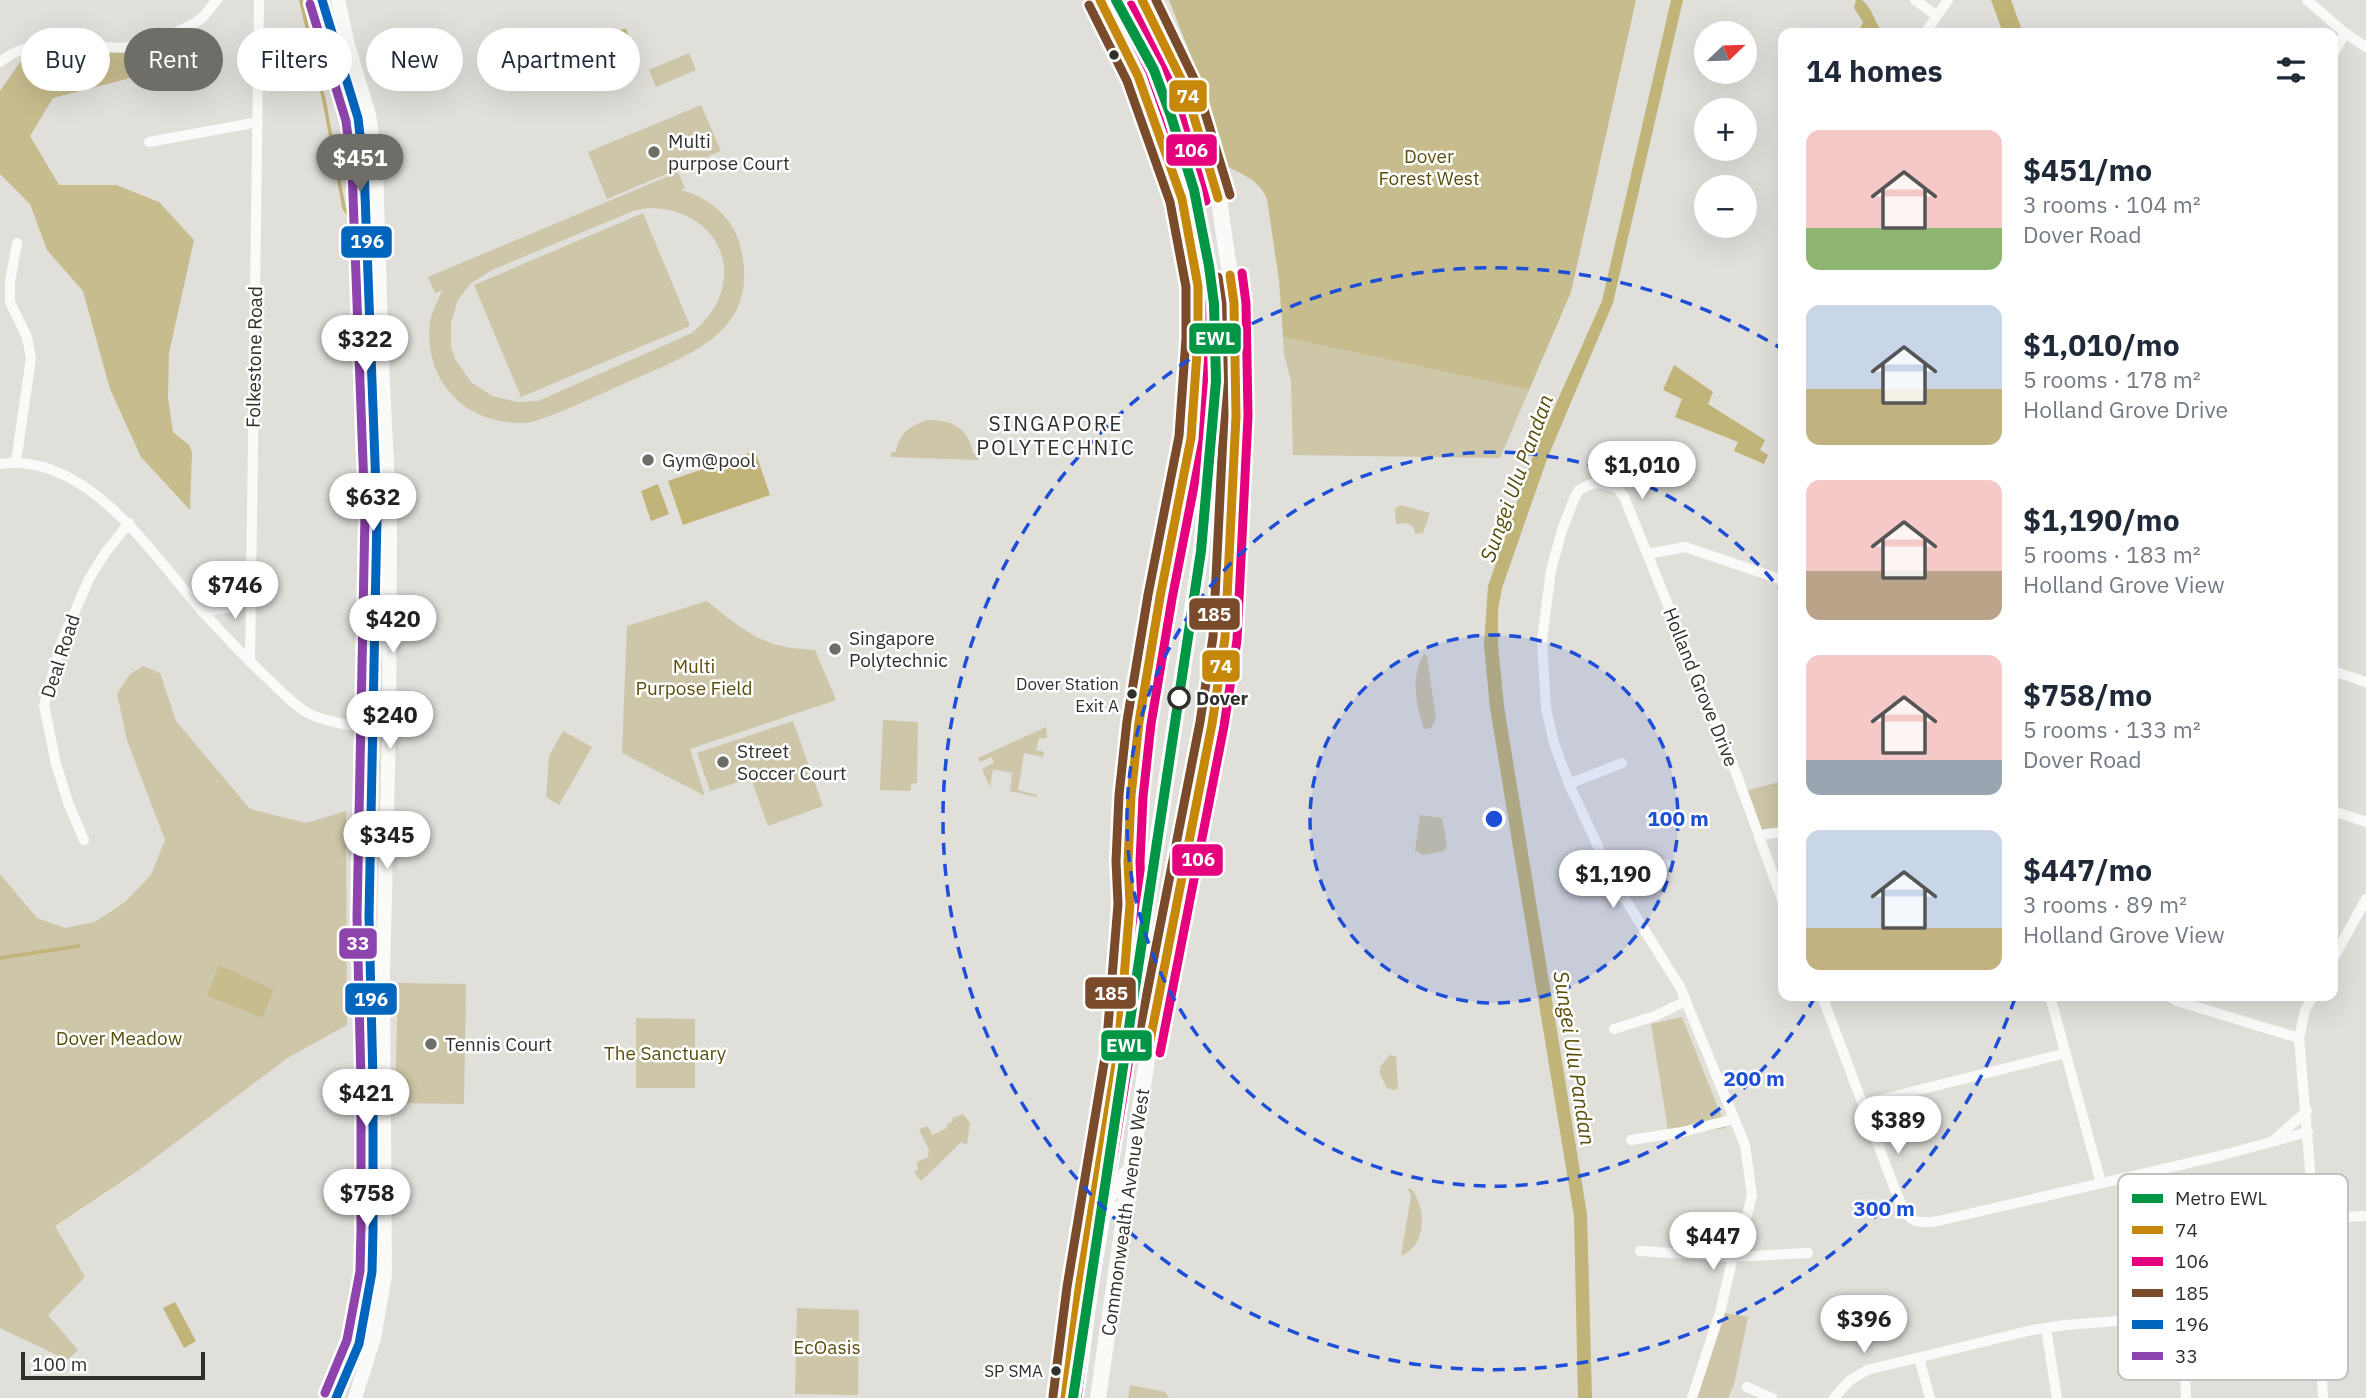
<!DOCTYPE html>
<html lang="en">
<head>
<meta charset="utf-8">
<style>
	body { margin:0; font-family:"IBM Plex Sans",sans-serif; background:#f2f2f3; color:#1f2937; height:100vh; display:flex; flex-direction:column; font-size:26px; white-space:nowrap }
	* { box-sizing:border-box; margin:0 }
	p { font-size:23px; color:#747a83 }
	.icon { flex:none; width:38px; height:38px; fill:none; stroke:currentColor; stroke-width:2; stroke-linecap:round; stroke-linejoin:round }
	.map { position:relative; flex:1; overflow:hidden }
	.details { position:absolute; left:1778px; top:28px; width:560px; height:973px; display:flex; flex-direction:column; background:#fff; border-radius:14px; box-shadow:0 7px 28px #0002 }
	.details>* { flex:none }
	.banner { position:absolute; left:21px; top:28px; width:665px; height:63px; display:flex; gap:14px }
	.needle { width:46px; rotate:67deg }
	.tools { position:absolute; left:1694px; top:21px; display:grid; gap:14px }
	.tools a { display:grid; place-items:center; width:63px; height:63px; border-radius:50%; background:#fff; box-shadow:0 7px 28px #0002; font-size:35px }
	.scale { position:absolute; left:21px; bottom:18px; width:184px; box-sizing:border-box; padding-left:7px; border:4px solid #302f2b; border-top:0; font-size:19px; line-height:24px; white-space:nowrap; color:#302f2b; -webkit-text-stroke:5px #fff; paint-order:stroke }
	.price { position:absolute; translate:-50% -60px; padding:0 16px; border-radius:24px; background:#fff; color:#222; font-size:23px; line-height:46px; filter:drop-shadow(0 2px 4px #0008) }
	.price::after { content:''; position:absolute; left:50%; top:42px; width:21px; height:16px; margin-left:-10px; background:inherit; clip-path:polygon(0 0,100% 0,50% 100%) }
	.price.on { background:#6e6d68; color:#fff }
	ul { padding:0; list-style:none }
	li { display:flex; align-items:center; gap:21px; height:175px; padding:0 28px }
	li span { display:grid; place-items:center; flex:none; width:196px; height:140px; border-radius:14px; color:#555 }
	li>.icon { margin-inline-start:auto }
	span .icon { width:84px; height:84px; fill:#fffc; stroke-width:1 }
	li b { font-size:30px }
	h2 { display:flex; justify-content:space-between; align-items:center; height:84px; padding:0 28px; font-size:30px }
	.tag { padding:0 24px; border-radius:32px; background:#fff; box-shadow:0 7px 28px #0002; font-size:24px; line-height:63px }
	.tag.on { background:#6e6d68; color:#fff }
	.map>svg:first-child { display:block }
	.green { fill:#cdc6a8; fill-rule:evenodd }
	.forest { fill:#c7bc8d }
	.water { fill:#c1b479 }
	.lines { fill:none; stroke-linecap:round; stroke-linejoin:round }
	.stream { stroke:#c1b479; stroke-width:3.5 }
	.street { stroke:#fafaf9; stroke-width:10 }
	.secondary { stroke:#fafaf9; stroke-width:14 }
	.primary { stroke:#fafaf9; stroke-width:16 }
	.bus-1-casing { stroke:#fff; stroke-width:14 }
	.bus-2-casing { stroke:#fff; stroke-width:14 }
	.bus-3-casing { stroke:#fff; stroke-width:14 }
	.bus-4-casing { stroke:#fff; stroke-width:14 }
	.bus-5-casing { stroke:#fff; stroke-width:14 }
	.bus-1 { stroke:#c5880b; stroke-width:9 }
	.bus-2 { stroke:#e5007d; stroke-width:9 }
	.bus-3 { stroke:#7a4b2a; stroke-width:9 }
	.bus-4 { stroke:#0065bd; stroke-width:9 }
	.bus-5 { stroke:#8e44ad; stroke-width:9 }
	.metro-1-casing { stroke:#fff; stroke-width:16 }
	.metro-1 { stroke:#009645; stroke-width:10 }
	.ring { fill:none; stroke:#1d4ed8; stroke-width:3.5; stroke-dasharray:12 9 }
	.bus-dot { fill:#302f2b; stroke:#fff; stroke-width:2.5 }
	.poi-dot { fill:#6e6d68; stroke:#fff; stroke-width:2.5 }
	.stop-dot { fill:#fff; stroke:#302f2b; stroke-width:3.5 }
	.labels { text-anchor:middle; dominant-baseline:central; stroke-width:5; stroke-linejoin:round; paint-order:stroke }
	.bus-label { font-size:17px; fill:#302f2b; stroke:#fff; text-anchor:end }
	.poi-label { font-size:19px; fill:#302f2b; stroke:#fff; text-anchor:start }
	.park-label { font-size:19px; fill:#5b4f0f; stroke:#fff }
	.street-label { font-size:19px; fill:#302f2b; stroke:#fff }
	.stop-label { font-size:19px; font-weight:bold; fill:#302f2b; stroke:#fff; text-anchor:start }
	.neighbourhood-label { font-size:21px; letter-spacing:2px; fill:#302f2b; stroke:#fff }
	.water-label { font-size:21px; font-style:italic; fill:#5a4d0c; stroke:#fff }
	.key { fill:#fff; stroke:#c1c1bf; stroke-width:2 }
	.key-label { font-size:19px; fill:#302f2b }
	.centre { fill:#1d4ed8; stroke:#fff; stroke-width:3.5 }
	.ring-label { font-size:21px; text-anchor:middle; font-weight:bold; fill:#1d4ed8; stroke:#fff; stroke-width:5; stroke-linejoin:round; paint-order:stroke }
	.line-badge { stroke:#fff; stroke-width:2.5 }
	.badge-label { font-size:19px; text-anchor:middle; font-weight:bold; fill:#fff }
</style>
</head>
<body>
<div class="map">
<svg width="2366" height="1398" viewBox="0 0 2366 1398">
	<rect width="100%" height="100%" fill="#e0dfda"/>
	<g class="green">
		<polygon points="689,53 696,70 656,87 649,70"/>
		<polygon points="701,105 721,151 607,199 588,152"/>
		<path d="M678 172 685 188 681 190C708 197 733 217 740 245 762 330 694 353 630 381 598 395 566 411 532 422 471 430 422 384 430 321 432 311 438 301 442 291L435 293 428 277ZM647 208C723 207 752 284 692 333L538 401 518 402 492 396 471 382 455 359 451 347V323L458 300 470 284 492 270 633 211Z"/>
		<polygon points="643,213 690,326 521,397 474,285"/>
		<polygon points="1283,337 1529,390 1500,458 1293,455 1291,381 1284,354"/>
		<path d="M928 420C952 420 969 428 973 453L977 454 978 460 891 457V452H896C899 433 911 425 928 420Z"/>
		<polygon points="1400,505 1430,513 1423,533 1415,534 1414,528 1407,523 1396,524 1395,509"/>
		<path d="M707 601C728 618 754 641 782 646 792 649 804 649 815 650L836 700 690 749 705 796 622 753 627 626Z"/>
		<path d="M1424 654 1427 656 1436 719 1431 728 1424 729C1416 706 1410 676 1424 654Z"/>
		<polygon points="143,666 160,673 176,721 250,809 306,823 346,811 347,1025 289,1057 139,1170 55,1226 85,1277 48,1315 78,1350 67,1360 0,1328 0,874 37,918 65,928 95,922 125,902 151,875 165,840 127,740 117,694 130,674"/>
		<polygon points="883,720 918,722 917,783 911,784 911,791 880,790"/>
		<polygon points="793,721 823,806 768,826 751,778 710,791 697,753"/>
		<polygon points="1046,727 1047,738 1039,738 1036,750 1044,752 1043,757 1024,753 1018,790 1037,795 1037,797 1010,791 1012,773 993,769 990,787 982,769 994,763 992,757 980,762 978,758"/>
		<polygon points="563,731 592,747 559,805 546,797 549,756"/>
		<polygon points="1783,781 1783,830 1753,835 1738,793"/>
		<polygon points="1420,815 1442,818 1447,846 1444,851 1422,855 1415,850"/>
		<polygon points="398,983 466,984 464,1104 395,1103"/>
		<polygon points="1682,1017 1726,1128 1669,1136 1651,1024"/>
		<polygon points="636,1018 695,1019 695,1088 636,1088"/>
		<polygon points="1390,1055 1396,1056 1398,1088 1395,1090 1387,1088 1380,1074 1380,1067"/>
		<polygon points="963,1114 970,1123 967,1145 961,1142 921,1181 914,1172 918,1170 917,1162 928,1157 929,1150 919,1129 928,1126 932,1135 947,1128 947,1124 953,1121 952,1118"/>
		<path d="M1411 1188C1426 1208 1428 1244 1401 1256L1411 1196 1408 1189Z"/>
		<polygon points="797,1308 859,1310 858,1395 795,1394"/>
		<polygon points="1720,1312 1748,1317 1734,1385 1728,1398 1692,1398"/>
		<polygon points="1130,1385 1165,1392 1169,1398 1128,1398"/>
	</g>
	<g class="forest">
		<path d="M1169 0H1636L1571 292 1529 390 1283 337 1279 280 1267 199C1260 181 1244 175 1228 167L1210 104Z"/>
		<polygon points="191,30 192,62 53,98 30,136 59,185 116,185 159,202 194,240 169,353 168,398 173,432 189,445 192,452 190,510 141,457 110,389 83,291 47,250 30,204 0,174 0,91 21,61 144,47"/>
		<polygon points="219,965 274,990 262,1018 207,996"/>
	</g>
	<g class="water">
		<polygon points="1671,0 1683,0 1613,303 1547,459 1502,588 1498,609 1498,644 1504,706 1587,1214 1592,1398 1578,1398 1574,1216 1490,708 1484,645 1488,586 1534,453 1602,301"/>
		<path d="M1856 0H1862C1873 9 1873 19 1881 30L1880 33H1858L1863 22 1854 8Z"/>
		<polygon points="1991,0 2011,0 2023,33 2003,33"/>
		<polygon points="622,29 626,29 637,57 602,73 599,66 573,76 567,63 571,58 601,45"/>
		<polygon points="1674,365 1713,392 1708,404 1765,440 1760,450 1768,455 1764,464 1734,451 1738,442 1675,417 1682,399 1663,390"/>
		<polygon points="755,451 770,495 683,525 668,481"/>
		<polygon points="658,484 669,514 651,521 641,491"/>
		<polygon points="175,1302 196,1341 184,1348 163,1308"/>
	</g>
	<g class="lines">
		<g class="stream">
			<polyline points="301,1 325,105 344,208 351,218"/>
			<polyline points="0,958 79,946"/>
		</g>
		<g class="street">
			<polyline points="1915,0 1937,16"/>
			<polyline points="2307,0 2345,33 2366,47"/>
			<polyline points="1925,33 1948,0"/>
			<polyline points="2333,55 2345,33"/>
			<path d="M0 62C37 31 90 52 133 47 149 44 191 28 203 17 208 12 212 5 217 0"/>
			<polyline points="149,142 258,122"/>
			<polyline points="16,462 31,358 27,337 10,302 10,282 17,243"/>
			<path d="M0 464C88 451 153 556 203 612 223 634 244 656 266 677 279 689 291 703 306 712 322 722 359 727 378 730"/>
			<polyline points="1647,554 1685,547 1783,580"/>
			<polyline points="202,612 230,607 251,591"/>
			<polyline points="250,662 259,0"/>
			<polyline points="2333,671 2366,682"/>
			<polyline points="1569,784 1622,763"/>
			<polyline points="2333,811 2366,822"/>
			<polyline points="1759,835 1783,832"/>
			<polyline points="84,840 69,805 56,764 44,705 62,641 89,579 105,553 129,523"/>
			<polyline points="1615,883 1666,864"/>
			<polyline points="2333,959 2366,899"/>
			<path d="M1822 996 1894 1187C1906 1213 1906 1227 1938 1221L2219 1156 2308 1132"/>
			<polyline points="2050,996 2101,1183"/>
			<polyline points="2169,996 2177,1001 2299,1038"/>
			<polyline points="2313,996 2305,1010 2299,1038 2314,1218 2323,1398"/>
			<polyline points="1614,1029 1655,1016 1686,1001"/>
			<polyline points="1863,1104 2066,1053"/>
			<polyline points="2275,1139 2307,1111"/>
			<polyline points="1631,1140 1682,1132 1734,1119"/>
			<polyline points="2314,1218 2366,1216"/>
			<polyline points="1640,1251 1733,1257 1808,1253"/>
			<polyline points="2183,1316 2186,1398"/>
			<polyline points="2046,1328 2057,1398"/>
			<polyline points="1919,1358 1930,1398"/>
			<polyline points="1747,1387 1772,1398"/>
			<polyline points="1692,1398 1720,1312 1733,1257 1743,1231 1752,1195 1745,1145 1680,987 1615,883 1569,784 1554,743 1546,708 1542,640 1551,570 1562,530 1574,499 1579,490 1587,486 1595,483 1603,484 1617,488 1624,497 1732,762 1783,902"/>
			<polyline points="1834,1398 1849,1381 1867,1370 2032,1330 2065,1325 2183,1316 2318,1311"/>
		</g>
		<g class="secondary">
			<polyline points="322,0 358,118 364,168 377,515 369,917 373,1081 373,1229 372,1272 359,1344 336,1398"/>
			<polyline points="338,0 348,45 369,115 376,165 382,365 390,525 389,732 383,973 385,1275 374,1338 355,1398"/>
		</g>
		<g class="primary">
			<path d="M1094 1197C1110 1197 1122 1190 1126 1174"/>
			<polyline points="1091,1224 1102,1211 1113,1209 1125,1211"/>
			<polyline points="1065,1398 1079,1289 1118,1052 1130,904 1128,862 1131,796 1139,722 1160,597 1191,438 1198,338 1198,286 1182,199 1138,76 1100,0"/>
			<polyline points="1098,1398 1153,1017 1217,698 1225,638 1236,416 1234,303 1219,200 1185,87 1142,0"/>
		</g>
		<g class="bus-1-casing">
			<g id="bus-1">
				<polyline points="1142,0 1185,87 1218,198"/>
				<polyline points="1148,1051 1212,724 1225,638 1236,416 1234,303 1230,275"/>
				<polyline points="1065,1398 1079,1289 1118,1052 1130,904 1128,862 1131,796 1139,722 1160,597 1191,438 1198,338 1198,286 1182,199 1138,76 1100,0"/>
			</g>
		</g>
		<g class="bus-2-casing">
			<g id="bus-2">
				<polyline points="1131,5 1174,91 1206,201"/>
				<polyline points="1160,1053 1224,726 1237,640 1248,416 1246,303 1242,273"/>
				<polyline points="1077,1398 1091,1291 1130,1053 1142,905 1140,862 1143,797 1151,724 1172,599 1203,440 1210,338 1210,285 1194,196 1150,72 1114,0"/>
			</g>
		</g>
		<g class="bus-3-casing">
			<g id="bus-3">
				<polyline points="1156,0 1196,83 1230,195"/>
				<polyline points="1136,1049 1200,722 1213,637 1224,416 1222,304 1218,277"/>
				<polyline points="1053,1396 1067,1287 1106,1051 1118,904 1116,861 1119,795 1127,721 1148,595 1179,436 1186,338 1186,287 1170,202 1127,81 1089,5"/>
			</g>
		</g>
		<g class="bus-4-casing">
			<polyline id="bus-4" points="322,0 358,118 364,168 377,515 369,917 373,1081 373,1229 372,1272 359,1344 336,1398"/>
		</g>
		<g class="bus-5-casing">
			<polyline id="bus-5" points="310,4 346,121 352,169 365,515 357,917 361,1081 361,1229 360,1271 347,1340 325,1393"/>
		</g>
		<use href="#bus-1" class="bus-1"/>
		<use href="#bus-2" class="bus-2"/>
		<use href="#bus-3" class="bus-3"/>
		<use href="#bus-4" class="bus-4"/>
		<use href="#bus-5" class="bus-5"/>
		<g class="metro-1-casing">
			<polyline id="metro-1" points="1073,1398 1201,551 1216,381 1214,304 1209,266 1194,190 1171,116 1154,70 1116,0"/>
		</g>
		<use href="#metro-1" class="metro-1"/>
	</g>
	<circle cx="1494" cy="819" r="184" fill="#1d4ed8" fill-opacity=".12"/>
	<g class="ring">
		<circle cx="1494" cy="819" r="184"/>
		<path d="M1815 997A367 367 0 1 1 1783 593"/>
		<path d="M2015 998A551 551 0 1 1 1782 349"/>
	</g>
	<g class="bus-dot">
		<circle cx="1114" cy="55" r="6"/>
		<circle cx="1132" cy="694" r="6"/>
		<circle cx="1056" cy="1371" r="6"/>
	</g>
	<g class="poi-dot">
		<circle cx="654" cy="152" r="7"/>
		<circle cx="648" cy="460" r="7"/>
		<circle cx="835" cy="649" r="7"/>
		<circle cx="723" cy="762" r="7"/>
		<circle cx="431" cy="1044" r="7"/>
	</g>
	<circle class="stop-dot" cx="1179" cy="698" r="10"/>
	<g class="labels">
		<g class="bus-label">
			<text x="1119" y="684">Dover Station<tspan x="1119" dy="22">Exit A</tspan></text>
			<text x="1043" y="1371">SP SMA</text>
		</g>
		<g class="poi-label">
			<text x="668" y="141">Multi<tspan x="668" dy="22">purpose Court</tspan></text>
			<text x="662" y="460">Gym@pool</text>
			<text x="849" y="638">Singapore<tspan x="849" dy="22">Polytechnic</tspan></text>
			<text x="737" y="751">Street<tspan x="737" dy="22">Soccer Court</tspan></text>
			<text x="445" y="1044">Tennis Court</text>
		</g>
		<g class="park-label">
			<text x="1429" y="156">Dover<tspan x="1429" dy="22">Forest West</tspan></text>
			<text x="694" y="666">Multi<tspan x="694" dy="22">Purpose Field</tspan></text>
			<text x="119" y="1038">Dover Meadow</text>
			<text x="665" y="1053">The Sanctuary</text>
			<text x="827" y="1347">EcOasis</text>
		</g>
		<g class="street-label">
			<text transform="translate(254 357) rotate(-89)">Folkestone Road</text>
			<text transform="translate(60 656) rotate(-72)">Deal Road</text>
			<text transform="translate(1701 687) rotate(68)">Holland Grove Drive</text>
			<text transform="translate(1125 1212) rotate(-82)">Commonwealth Avenue West</text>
		</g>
		<g class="stop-label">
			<text x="1196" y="698">Dover</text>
		</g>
		<g class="neighbourhood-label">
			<text x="1056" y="423">SINGAPORE<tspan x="1056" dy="24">POLYTECHNIC</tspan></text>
		</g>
		<g class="water-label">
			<text transform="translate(1516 478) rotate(-70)">Sungei Ulu Pandan</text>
			<text transform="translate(1575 1058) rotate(81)">Sungei Ulu Pandan</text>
		</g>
	</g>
	<rect x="2118" y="1174" width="230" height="206" rx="10" class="key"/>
	<rect x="2132" y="1194" width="31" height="9" fill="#009645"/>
	<rect x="2132" y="1226" width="31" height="8" fill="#c5880b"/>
	<rect x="2132" y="1257" width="31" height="9" fill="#e5007d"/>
	<rect x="2132" y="1289" width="31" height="8" fill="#7a4b2a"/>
	<rect x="2132" y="1320" width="31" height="9" fill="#0065bd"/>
	<rect x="2132" y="1352" width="31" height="8" fill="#8e44ad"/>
	<g class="key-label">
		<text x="2175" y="1205">Metro EWL</text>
		<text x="2175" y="1237">74</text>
		<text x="2175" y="1268">106</text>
		<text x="2175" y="1300">185</text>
		<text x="2175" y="1331">196</text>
		<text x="2175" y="1363">33</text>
	</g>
	<circle cx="1494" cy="819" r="10" class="centre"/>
	<g class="ring-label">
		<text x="1678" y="826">100 m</text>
		<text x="1754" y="1086">200 m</text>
		<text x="1884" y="1216">300 m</text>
	</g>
	<g class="line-badge">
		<rect x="1168" y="79" width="40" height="34" rx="7" fill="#c5880b"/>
		<rect x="1165" y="133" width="53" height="34" rx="7" fill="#e5007d"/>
		<rect x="340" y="225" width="53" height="34" rx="7" fill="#0065bd"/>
		<rect x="1188" y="322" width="54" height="33" rx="7" fill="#009645"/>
		<rect x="1188" y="597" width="53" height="34" rx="7" fill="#7a4b2a"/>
		<rect x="1201" y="649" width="40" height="34" rx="7" fill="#c5880b"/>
		<rect x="1171" y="843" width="53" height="34" rx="7" fill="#e5007d"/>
		<rect x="338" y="927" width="40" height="33" rx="7" fill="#8e44ad"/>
		<rect x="1084" y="976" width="53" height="34" rx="7" fill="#7a4b2a"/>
		<rect x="344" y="982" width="54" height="34" rx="7" fill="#0065bd"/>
		<rect x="1100" y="1029" width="53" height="33" rx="7" fill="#009645"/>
	</g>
	<g class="badge-label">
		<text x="1188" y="103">74</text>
		<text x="1191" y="157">106</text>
		<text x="367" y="248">196</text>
		<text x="1215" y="345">EWL</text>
		<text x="1214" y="621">185</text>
		<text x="1221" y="673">74</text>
		<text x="1198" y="866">106</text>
		<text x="358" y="950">33</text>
		<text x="1111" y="1000">185</text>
		<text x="371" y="1006">196</text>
		<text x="1126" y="1052">EWL</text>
	</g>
</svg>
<div class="tools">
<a><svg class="needle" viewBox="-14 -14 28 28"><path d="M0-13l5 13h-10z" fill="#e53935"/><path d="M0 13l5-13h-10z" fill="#747a83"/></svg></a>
<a>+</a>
<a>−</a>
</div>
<div class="scale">100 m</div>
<b class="price on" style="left:360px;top:194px">$451</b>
<b class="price" style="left:365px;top:375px">$322</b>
<b class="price" style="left:1642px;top:501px">$1,010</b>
<b class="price" style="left:373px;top:533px">$632</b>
<b class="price" style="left:235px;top:621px">$746</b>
<b class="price" style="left:393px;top:655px">$420</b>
<b class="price" style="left:390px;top:751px">$240</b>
<b class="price" style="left:387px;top:871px">$345</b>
<b class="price" style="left:1613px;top:910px">$1,190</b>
<b class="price" style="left:366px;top:1129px">$421</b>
<b class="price" style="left:1898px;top:1156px">$389</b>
<b class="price" style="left:367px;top:1229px">$758</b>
<b class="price" style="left:1713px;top:1272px">$447</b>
<b class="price" style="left:1864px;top:1355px">$396</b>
<div class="banner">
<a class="tag">Buy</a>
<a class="tag on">Rent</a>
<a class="tag">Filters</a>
<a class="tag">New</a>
<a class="tag">Apartment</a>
</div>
<section class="details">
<h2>14 homes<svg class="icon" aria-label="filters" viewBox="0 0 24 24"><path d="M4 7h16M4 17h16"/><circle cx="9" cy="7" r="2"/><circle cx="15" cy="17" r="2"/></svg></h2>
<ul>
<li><span style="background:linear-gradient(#f6c9c9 70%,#8fb573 0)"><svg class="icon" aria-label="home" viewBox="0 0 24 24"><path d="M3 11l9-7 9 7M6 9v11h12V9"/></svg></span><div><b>$451/mo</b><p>3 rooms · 104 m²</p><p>Dover Road</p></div></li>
<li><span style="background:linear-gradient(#c9d6e8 60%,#c2b280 0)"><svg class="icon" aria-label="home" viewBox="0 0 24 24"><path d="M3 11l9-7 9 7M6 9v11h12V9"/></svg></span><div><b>$1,010/mo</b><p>5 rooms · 178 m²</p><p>Holland Grove Drive</p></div></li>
<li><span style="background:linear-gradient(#f6c9c9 65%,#b9a48a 0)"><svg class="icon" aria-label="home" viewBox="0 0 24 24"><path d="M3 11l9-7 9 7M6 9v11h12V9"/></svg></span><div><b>$1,190/mo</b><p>5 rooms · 183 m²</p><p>Holland Grove View</p></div></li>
<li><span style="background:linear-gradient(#f6c9c9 75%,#9aa5b1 0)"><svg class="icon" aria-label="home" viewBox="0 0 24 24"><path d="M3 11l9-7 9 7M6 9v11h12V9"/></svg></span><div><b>$758/mo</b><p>5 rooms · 133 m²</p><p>Dover Road</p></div></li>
<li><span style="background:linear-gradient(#c9d6e8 70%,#c2b280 0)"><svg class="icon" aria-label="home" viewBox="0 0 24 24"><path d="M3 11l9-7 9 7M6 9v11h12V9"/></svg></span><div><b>$447/mo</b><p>3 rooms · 89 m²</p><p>Holland Grove View</p></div></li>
</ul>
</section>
</div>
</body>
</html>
